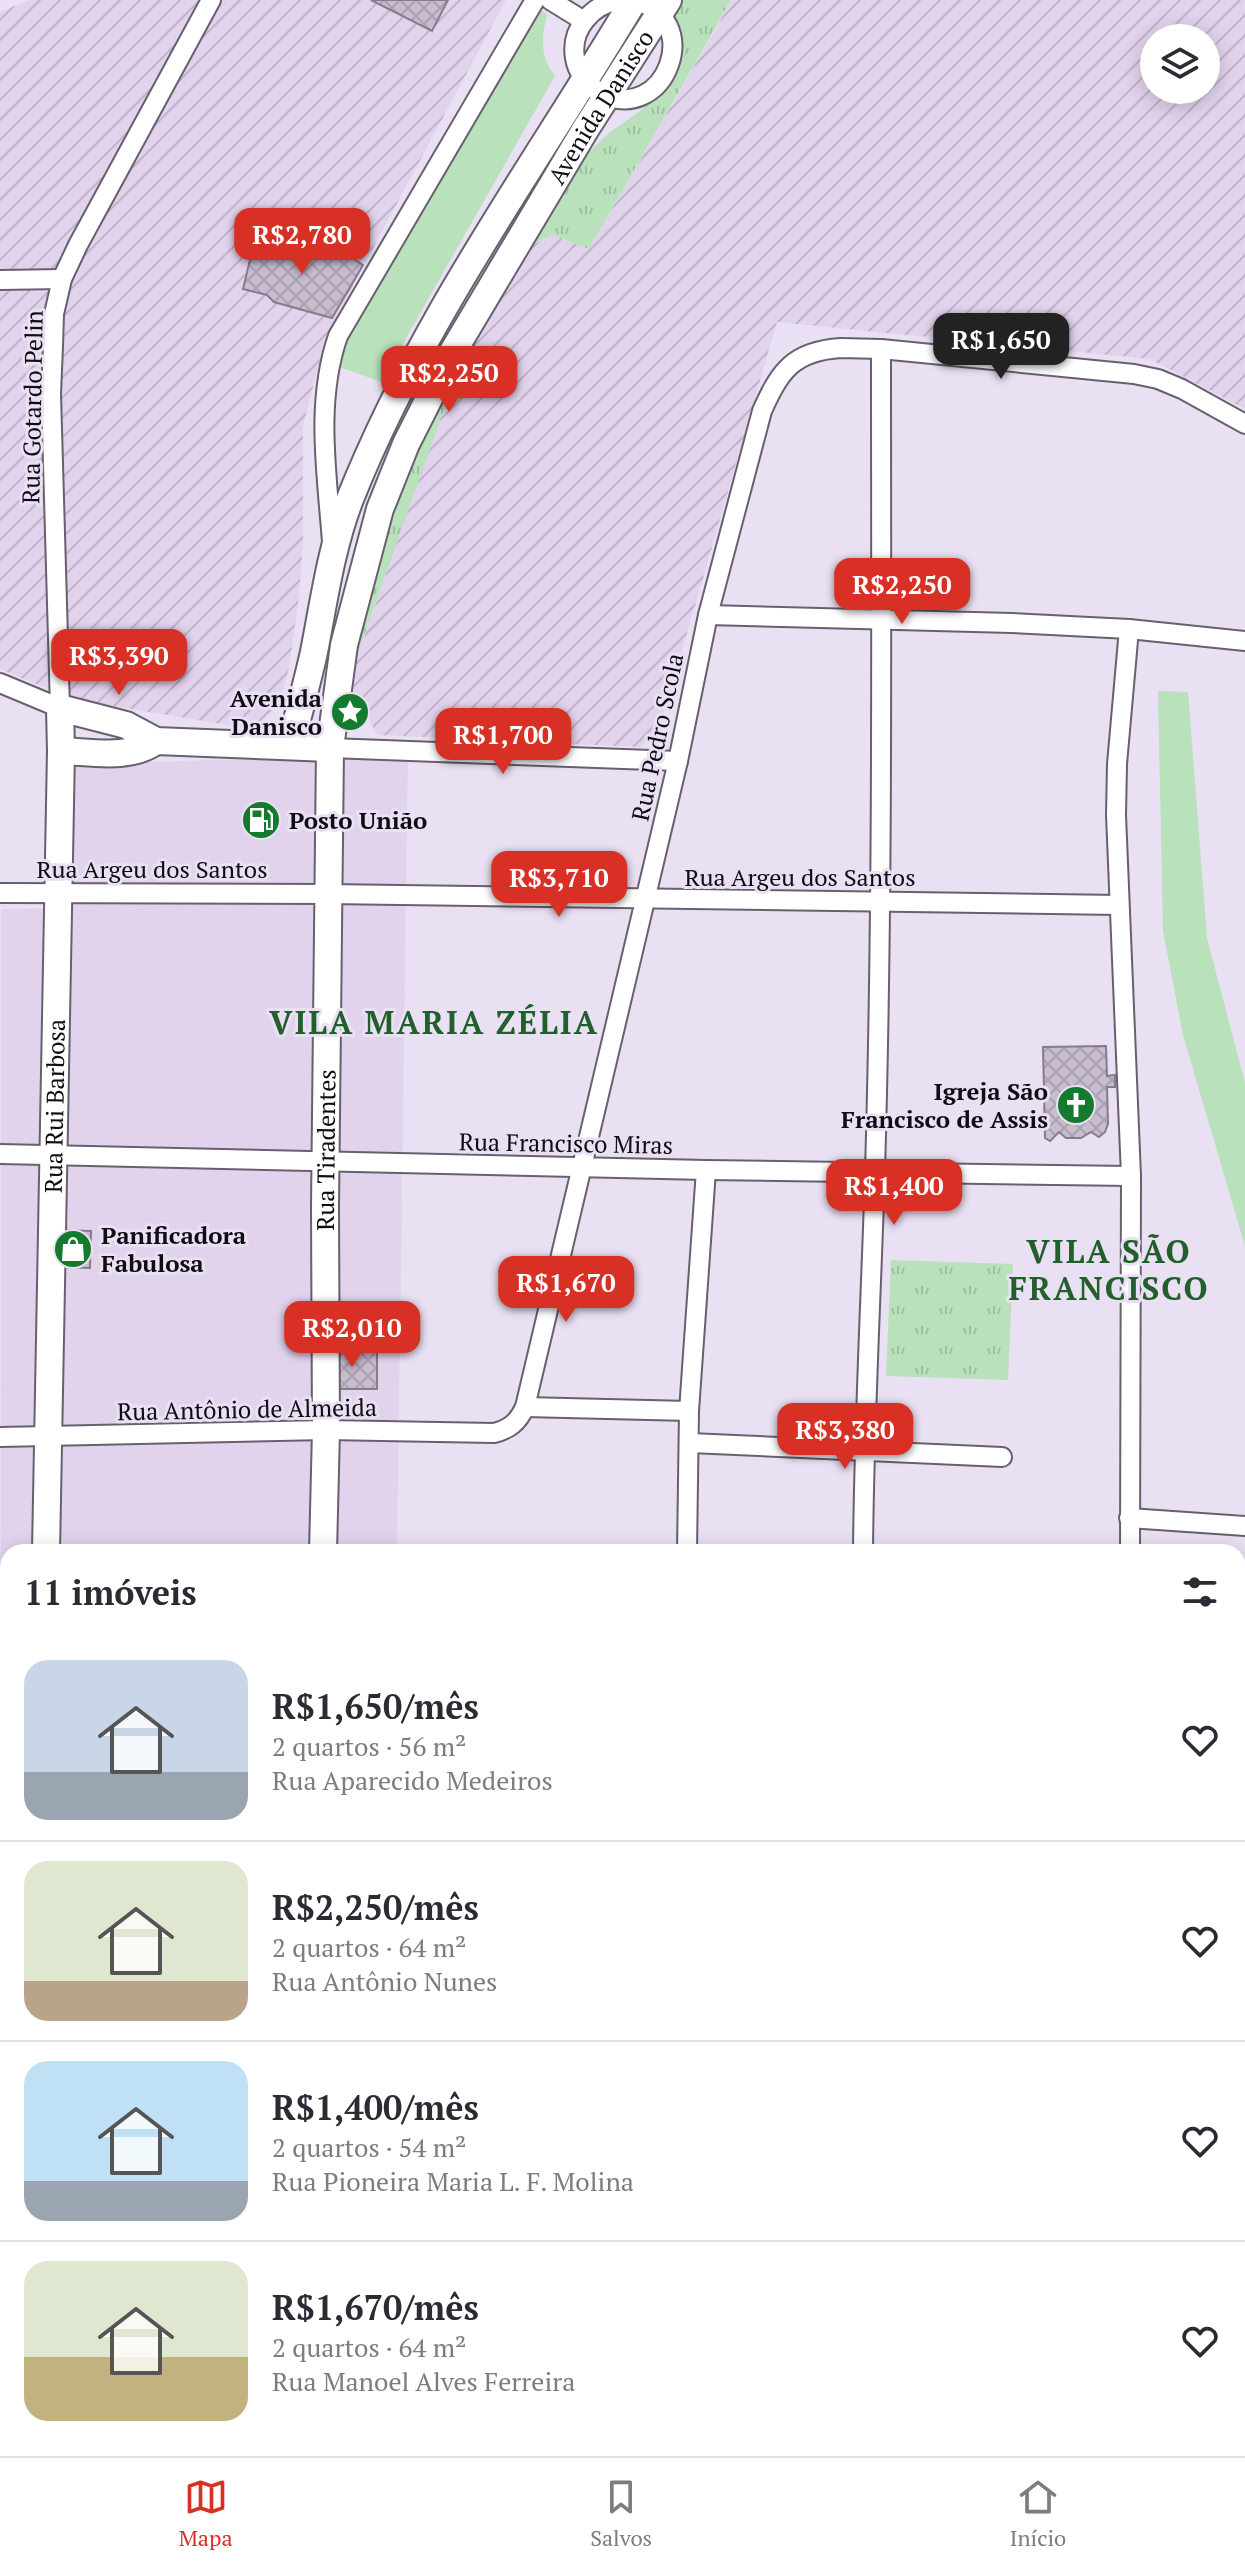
<!DOCTYPE html>
<html lang="pt">
<head>
<meta charset="utf-8">
<style>
	body { margin:0; font-family:"PT Serif",serif; background:#f2f2f3; color:#2b2b33; height:100vh; display:flex; flex-direction:column; font-size:30px; white-space:nowrap }
	* { box-sizing:border-box; margin:0 }
	p { font-size:26px; color:#7c7c81 }
	.icon { flex:none; width:44px; height:44px; fill:none; stroke:currentColor; stroke-width:2; stroke-linecap:round; stroke-linejoin:round }
	.map { position:relative; flex:1; overflow:hidden }
	.details { position:absolute; left:0px; top:1544px; width:1246px; height:912px; display:flex; flex-direction:column; background:#fff; border-radius:24px 24px 0 0; box-shadow:0 4px 20px #0003 }
	.details>* { flex:none }
	.buttons { position:absolute; left:1140px; top:24px; display:grid; gap:16px }
	.buttons a { display:grid; place-items:center; width:80px; height:80px; border-radius:50%; background:#fff; box-shadow:0 4px 20px #0003; font-size:40px }
	.price { position:absolute; translate:-50% -68px; padding:0 18px; border-radius:16px; background:#d93025; color:#fff; font-size:26px; line-height:52px; filter:drop-shadow(0 2px 4px #0008) }
	.price::after { content:''; position:absolute; left:50%; top:48px; width:24px; height:18px; margin-left:-12px; background:inherit; clip-path:polygon(0 0,100% 0,50% 100%) }
	.price.selected { background:#222; color:#fff }
	ul { padding:0; list-style:none }
	li { display:flex; align-items:center; gap:24px; height:200px; padding:0 24px }
	li+li { border-top:2px solid #e1e1e2 }
	li span { display:grid; place-items:center; flex:none; width:224px; height:160px; border-radius:24px; color:#555 }
	li>.icon { margin-inline-start:auto }
	span .icon { width:96px; height:96px; fill:#fffc; stroke-width:1 }
	li b { font-size:34px }
	h2 { display:flex; justify-content:space-between; align-items:center; height:96px; padding:0 24px; font-size:34px }
	.dock { display:flex; justify-content:space-around; align-items:center; height:112px; border-top:2px solid #e1e1e2; background:#fff; font-size:22px; color:#7c7c81 }
	.dock a { display:grid; justify-items:center; gap:4px }
	.dock .selected { color:#d93025 }
	.map>svg:first-child { display:block }
	.built { fill:#e1d3ec }
	.industrial { fill:url(#industrial-furrows); fill-rule:evenodd }
	.grass { fill:url(#grass-tufts) }
	.green { fill:#b9e1bc }
	.building { fill:url(#building-cross-hatch); stroke:#867c8d; stroke-width:2 }
	.lines { fill:none; stroke-linecap:round; stroke-linejoin:round }
	.street-casing { stroke:#685f6f; stroke-width:22 }
	.secondary-casing { stroke:#685f6f; stroke-width:30 }
	.street { stroke:#fff; stroke-width:18 }
	.secondary { stroke:#fff; stroke-width:26 }
	.labels { text-anchor:middle; dominant-baseline:central; stroke-width:6; stroke-linejoin:round; paint-order:stroke }
	.street-label { font-size:24px; fill:#100c13; stroke:#eae0f3 }
	.poi-label { font-size:24px; font-weight:bold; fill:#100c13; stroke:#eae0f3; text-anchor:end }
	.district-label { font-size:32px; font-weight:bold; letter-spacing:2px; fill:#235e2d; stroke:#eae0f3 }
</style>
</head>
<body>
<div class="map">
<svg width="1245" height="2456" viewBox="0 0 1245 2456">
	<defs>
		<pattern id="industrial-furrows" width="10" height="10" patternUnits="userSpaceOnUse" patternTransform="scale(2)"><rect width="10" height="10" fill="#e1d3ec"/><path d="M-1 1l2-2M0 10L10 0M9 11l2-2" fill="none" stroke="#c0b4ca"/></pattern>
		<pattern id="grass-tufts" width="24" height="20" patternUnits="userSpaceOnUse" patternTransform="scale(2)"><rect width="24" height="20" fill="#b9e1bc"/><path d="M3 7l-1-3M5 7V3M7 7l1-3M15 17l-1-3M17 17v-4M19 17l1-3" fill="none" stroke="#9ec0a1"/></pattern>
		<pattern id="building-cross-hatch" width="8" height="8" patternUnits="userSpaceOnUse" patternTransform="scale(2)"><rect width="8" height="8" fill="#c7bdcf"/><path d="M0 0l8 8M0 8l8-8" fill="none" stroke="#aaa1b1"/></pattern>
	</defs>
	<rect width="100%" height="100%" fill="#eae0f3"/>
	<polygon class="built" points="408,755 397,1552 8,1552 8,2448 383,2448 383,2456 0,2456 1,909 63,908 66,764"/>
	<g class="industrial">
		<polygon points="30,0 506,0 326,336 303,426 303,542 299,596 289,669 278,706 253,729 75,700 0,669 0,12"/>
		<path d="M732 0H1245V409L1150 359 777 322 660 727 640 747 378 735 347 686 455 375 527 247 553 235 589 249ZM1154 38H1206V90H1154Z"/>
	</g>
	<g class="grass">
		<path d="M681 0H731L589 249 553 235 528 246 456 375 346 687C360 598 382 510 421 429 456 356 499 286 538 215L563 186 576 164 610 132 639 112 662 87 679 53V33L675 17Z"/>
		<polygon points="891,1260 1013,1264 1008,1380 886,1376"/>
	</g>
	<g class="green">
		<path d="M541 9 547 15C541 38 540 57 555 76L381 382 334 365 338 347 533 11Z"/>
		<polygon points="1158,691 1188,692 1207,938 1245,1083 1245,1246 1183,1035 1163,931"/>
	</g>
	<g class="building">
		<polygon points="371,0 448,0 432,31"/>
		<polygon points="255,239 297,250 301,244 338,249 363,265 332,318 274,302 267,295 243,289"/>
		<polygon points="1106,1046 1107,1076 1115,1075 1115,1087 1107,1087 1108,1124 1105,1132 1099,1137 1091,1132 1081,1138 1066,1138 1059,1132 1050,1141 1045,1138 1043,1047"/>
		<polygon points="56,1230 91,1231 90,1268 54,1267"/>
		<rect x="328" y="1349" width="49" height="40"/>
		<polygon points="772,2448 857,2448 857,2456 771,2456"/>
	</g>
	<g class="lines">
		<g class="street-casing">
			<g id="street">
				<polyline points="550,0 584,21"/>
				<path d="M619 0C592 5 570 29 575 58 577 72 587 85 599 92 665 129 709 14 630 0"/>
				<polyline points="0,280 62,279"/>
				<path d="M332 542C327 474 315 402 338 336L535 0"/>
				<polyline points="708,615 1012,623 1129,629 1245,641"/>
				<polyline points="1129,629 1117,764 1116,815 1131,1176 1130,1552"/>
				<polyline points="0,683 60,708 51,394 53,346 54,314 62,279 78,245 211,0"/>
				<polyline points="330,748 678,761"/>
				<polyline points="0,893 327,894 1119,905"/>
				<polyline points="0,1154 706,1170 1131,1176"/>
				<polyline points="525,1407 689,1411"/>
				<path d="M0 1437 326 1430 494 1433C510 1429 518 1422 525 1407L678 761 708 615 762 411C780 371 793 351 841 348L881 349 1134 374 1158 379 1182 389 1245 424"/>
				<polyline points="690,1443 1002,1457"/>
				<polyline points="1129,1518 1245,1526"/>
				<polyline points="687,1552 689,1411 706,1170"/>
				<path d="M863 1552C864 1425 871 1298 875 1171 883 897 881 623 881 349"/>
				<polyline points="0,1709 8,1709"/>
				<polyline points="0,1986 8,1986"/>
				<polyline points="1238,2005 1245,2004"/>
				<polyline points="1238,2252 1245,2252"/>
				<polyline points="0,2259 8,2259"/>
				<polyline points="590,2448 590,2456"/>
				<polyline points="865,2448 865,2456"/>
				<polyline points="1136,2448 1136,2456"/>
			</g>
		</g>
		<g class="secondary-casing">
			<g id="secondary">
				<path d="M290 746C298 715 307 684 314 652 324 601 331 548 350 499 421 320 536 164 634 0"/>
				<path d="M61 751C92 752 130 760 156 741"/>
				<path id="s1" d="M46 1552 61 751 60 708 126 725 156 741 330 748"/>
				<path id="s2" d="M323 1552 326 1430 325 1207 330 748 344 645 380 509 406 444 451 355 585 130 668 0"/>
				<polyline points="43,2456 43,2448"/>
				<polyline points="314,2456 315,2448"/>
			</g>
		</g>
		<use href="#street" class="street"/>
		<use href="#secondary" class="secondary"/>
	</g>
	<defs>
		<g id="sight-disc" transform="scale(2)"><circle r="9.5" fill="#147a2e" stroke="#eae0f3"/><path d="M0-6L1.8-2.2L6-1.7L2.9 1.2L3.7 5.4L0 3.3L-3.7 5.4L-2.9 1.2L-6-1.7L-1.8-2.2Z" fill="#fff"/></g>
		<g id="fuel-disc" transform="scale(2)"><circle r="9.5" fill="#147a2e" stroke="#eae0f3"/><path d="M-5.5-6h7V0h2V4h1.3V-2.5L3-4.5l.8-.8L6-3V5H2.5V1h-1V6h-7ZM-4.2-4.7v3.2H.2V-4.7Z" fill="#fff"/></g>
		<g id="church-disc" transform="scale(2)"><circle r="9.5" fill="#147a2e" stroke="#eae0f3"/><path d="M-1.2-6h2.4v3.5h3.3v2.4h-3.3V6h-2.4V-.1h-3.3v-2.4h3.3Z" fill="#fff"/></g>
		<g id="shop-disc" transform="scale(2)"><circle r="9.5" fill="#147a2e" stroke="#eae0f3"/><path d="M-5-2.5h2.3a2.7 3.5 0 0 1 5.4 0H5L5.5 6h-11ZM-1.5-2.5h3a1.5 2.3 0 0 0-3 0Z" fill="#fff"/></g>
	</defs>
	<g fill-rule="evenodd">
		<use href="#sight-disc" x="350" y="712"/>
		<use href="#fuel-disc" x="261" y="820"/>
		<use href="#church-disc" x="1076" y="1105"/>
		<use href="#shop-disc" x="73" y="1249"/>
	</g>
	<g class="labels">
		<g class="street-label">
			<text stroke="none"><textPath href="#s2" startOffset="1508">Avenida Danisco</textPath></text>
			<text transform="translate(32 407) rotate(-89)">Rua Gotardo Pelin</text>
			<text transform="translate(657 737) rotate(-78)">Rua Pedro Scola</text>
			<text x="152" y="869">Rua Argeu dos Santos</text>
			<text x="800" y="877">Rua Argeu dos Santos</text>
			<text stroke="none"><textPath href="#s1" startOffset="446">Rua Rui Barbosa</textPath></text>
			<text transform="translate(566 1143) rotate(1)">Rua Francisco Miras</text>
			<text stroke="none"><textPath href="#s2" startOffset="402">Rua Tiradentes</textPath></text>
			<text transform="translate(247 1409) rotate(-1)">Rua Antônio de Almeida</text>
		</g>
		<g class="poi-label">
			<text x="322" y="698">Avenida<tspan x="322" dy="28">Danisco</tspan></text>
			<text x="289" y="820" text-anchor="start">Posto União</text>
			<text x="1048" y="1091">Igreja São<tspan x="1048" dy="28">Francisco de Assis</tspan></text>
			<text x="101" y="1235" text-anchor="start">Panificadora<tspan x="101" dy="28">Fabulosa</tspan></text>
		</g>
		<g class="district-label">
			<text x="434" y="1022">VILA MARIA ZÉLIA</text>
			<text x="1109" y="1251">VILA SÃO<tspan x="1109" dy="37">FRANCISCO</tspan></text>
		</g>
	</g>
</svg>
<div class="buttons">
<a><svg class="icon" aria-label="layers" viewBox="0 0 24 24"><path d="M12 4l9 5-9 5-9-5zM3 14l9 5 9-5"/></svg></a>
</div>
<b class="price" style="left:302px;top:276px">R$2,780</b>
<b class="price selected" style="left:1001px;top:381px">R$1,650</b>
<b class="price" style="left:449px;top:414px">R$2,250</b>
<b class="price" style="left:902px;top:626px">R$2,250</b>
<b class="price" style="left:119px;top:697px">R$3,390</b>
<b class="price" style="left:503px;top:776px">R$1,700</b>
<b class="price" style="left:559px;top:919px">R$3,710</b>
<b class="price" style="left:894px;top:1227px">R$1,400</b>
<b class="price" style="left:566px;top:1324px">R$1,670</b>
<b class="price" style="left:352px;top:1369px">R$2,010</b>
<b class="price" style="left:845px;top:1471px">R$3,380</b>
<section class="details">
<h2>11 imóveis<svg class="icon" aria-label="filters" viewBox="0 0 24 24"><path d="M4 7h16M4 17h16"/><circle cx="9" cy="7" r="2"/><circle cx="15" cy="17" r="2"/></svg></h2>
<ul>
<li><span style="background:linear-gradient(#c9d6e8 70%,#9aa5b1 0)"><svg class="icon" aria-label="home" viewBox="0 0 24 24"><path d="M3 11l9-7 9 7M6 9v11h12V9"/></svg></span><div><b>R$1,650/mês</b><p>2 quartos · 56 m²</p><p>Rua Aparecido Medeiros</p></div><svg class="icon" aria-label="heart" viewBox="0 0 24 24"><path d="M12 20l-8-8c-3-5 5-10 8-4 3-6 11-1 8 4z"/></svg></li>
<li><span style="background:linear-gradient(#dfe7d0 75%,#b9a48a 0)"><svg class="icon" aria-label="home" viewBox="0 0 24 24"><path d="M3 11l9-7 9 7M6 9v11h12V9"/></svg></span><div><b>R$2,250/mês</b><p>2 quartos · 64 m²</p><p>Rua Antônio Nunes</p></div><svg class="icon" aria-label="heart" viewBox="0 0 24 24"><path d="M12 20l-8-8c-3-5 5-10 8-4 3-6 11-1 8 4z"/></svg></li>
<li><span style="background:linear-gradient(#bfe0f5 75%,#9aa5b1 0)"><svg class="icon" aria-label="home" viewBox="0 0 24 24"><path d="M3 11l9-7 9 7M6 9v11h12V9"/></svg></span><div><b>R$1,400/mês</b><p>2 quartos · 54 m²</p><p>Rua Pioneira Maria L. F. Molina</p></div><svg class="icon" aria-label="heart" viewBox="0 0 24 24"><path d="M12 20l-8-8c-3-5 5-10 8-4 3-6 11-1 8 4z"/></svg></li>
<li><span style="background:linear-gradient(#dfe7d0 60%,#c2b280 0)"><svg class="icon" aria-label="home" viewBox="0 0 24 24"><path d="M3 11l9-7 9 7M6 9v11h12V9"/></svg></span><div><b>R$1,670/mês</b><p>2 quartos · 64 m²</p><p>Rua Manoel Alves Ferreira</p></div><svg class="icon" aria-label="heart" viewBox="0 0 24 24"><path d="M12 20l-8-8c-3-5 5-10 8-4 3-6 11-1 8 4z"/></svg></li>
</ul>
</section>
</div>
<nav class="dock">
<a class="selected"><svg class="icon" aria-label="map" viewBox="0 0 24 24"><path d="M3 6l6-2 6 2 6-2v14l-6 2-6-2-6 2zM9 4v14M15 6v14"/></svg>Mapa</a>
<a><svg class="icon" aria-label="saved" viewBox="0 0 24 24"><path d="M7 4h10v16l-5-4-5 4z"/></svg>Salvos</a>
<a><svg class="icon" aria-label="home" viewBox="0 0 24 24"><path d="M3 11l9-7 9 7M6 9v11h12V9"/></svg>Início</a>
</nav>
</body>
</html>
